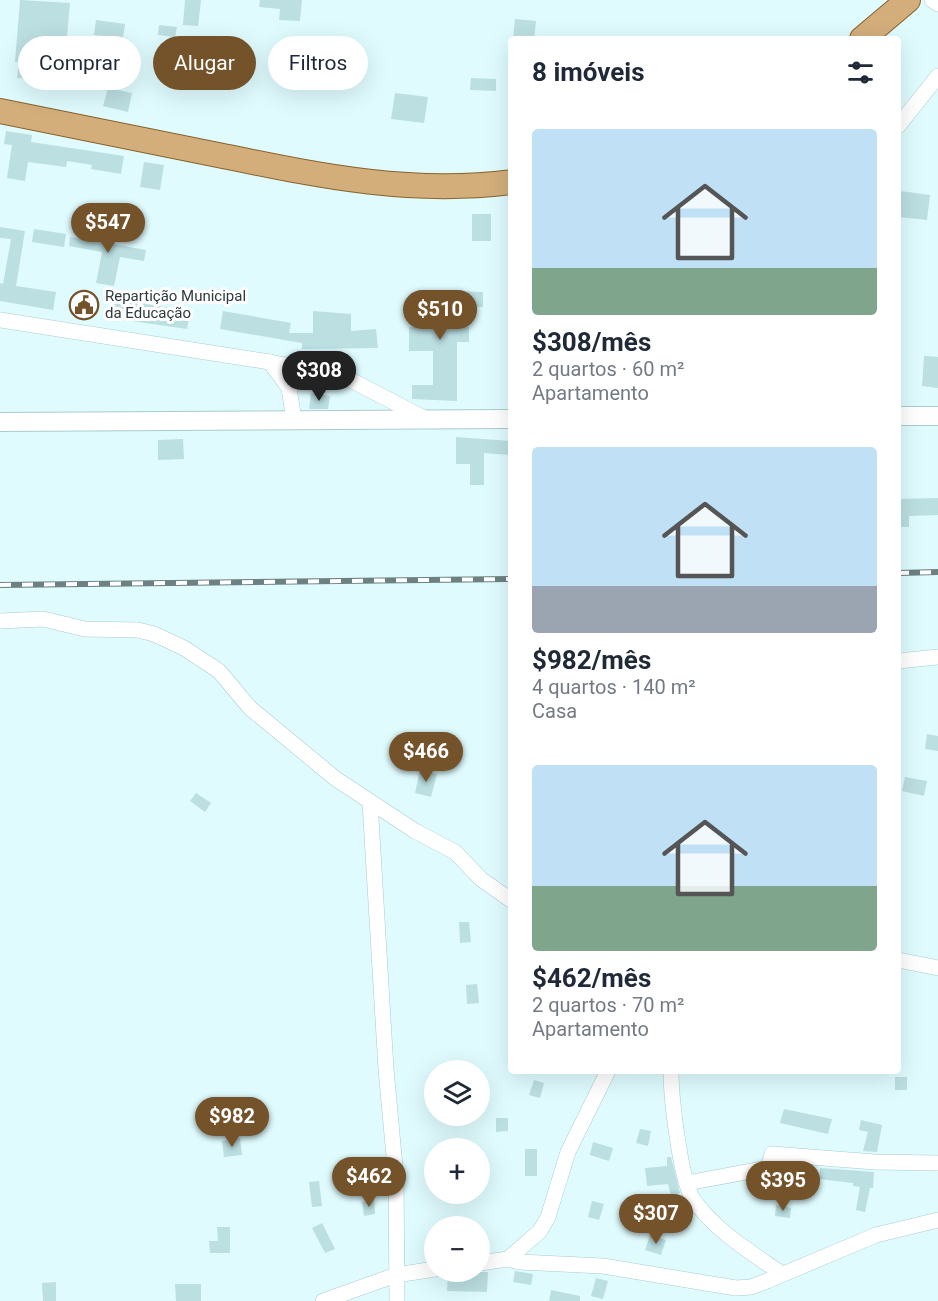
<!DOCTYPE html>
<html lang="pt">
<head>
<meta charset="utf-8">
<style>
	body { margin:0; font-family:Roboto,sans-serif; background:#f2f2f3; color:#1f2937; height:100vh; display:flex; flex-direction:column; font-size:22px; white-space:nowrap }
	* { box-sizing:border-box; margin:0 }
	p { font-size:20px; color:#747a83 }
	.icon { flex:none; width:33px; height:33px; fill:none; stroke:currentColor; stroke-width:2; stroke-linecap:round; stroke-linejoin:round }
	.map { position:relative; flex:1; overflow:hidden }
	.sheet { position:absolute; left:508px; top:36px; width:393px; height:1038px; display:flex; flex-direction:column; background:#fff; border-radius:6px; box-shadow:0 6px 24px #0002 }
	.sheet>* { flex:none }
	.banner { position:absolute; left:18px; top:36px; width:400px; height:54px; display:flex; gap:12px }
	.controls { position:absolute; left:424px; top:1060px; display:grid; gap:12px }
	.controls a { display:grid; place-items:center; width:66px; height:66px; border-radius:50%; background:#fff; box-shadow:0 6px 24px #0002; font-size:30px }
	.price { position:absolute; translate:-50% -51px; padding:0 14px; border-radius:21px; background:#74522a; color:#fff; font-size:20px; line-height:39px; filter:drop-shadow(0 2px 3px #0008) }
	.price::after { content:''; position:absolute; left:50%; top:36px; width:18px; height:14px; margin-left:-9px; background:inherit; clip-path:polygon(0 0,100% 0,50% 100%) }
	.price.selected { background:#222; color:#fff }
	ul { padding:0; list-style:none }
	li { display:grid; align-content:center; gap:12px; height:318px; padding:0 24px }
	li span { display:grid; place-items:center; height:186px; border-radius:6px; color:#555 }
	li>.icon { margin-inline-start:auto }
	span .icon { width:108px; height:108px; fill:#fffc; stroke-width:1 }
	li b { font-size:26px }
	h2 { display:flex; justify-content:space-between; align-items:center; height:72px; padding:0 24px; font-size:26px }
	.tag { padding:0 21px; border-radius:27px; background:#fff; box-shadow:0 6px 24px #0002; font-size:21px; line-height:54px }
	.tag.selected { background:#74522a; color:#fff }
	.map>svg:first-child { display:block }
	.building { fill:#bcdfe2 }
	.lines { fill:none; stroke-linecap:round; stroke-linejoin:round }
	.minor-casing { stroke:#aacccf; stroke-width:16 }
	.tertiary-casing { stroke:#aacccf; stroke-width:20 }
	.primary-casing { stroke:#86632c; stroke-width:26 }
	.minor { stroke:#fff; stroke-width:15 }
	.tertiary { stroke:#fff; stroke-width:18 }
	.primary { stroke:#d3ae7b; stroke-width:24 }
	.rail-casing { stroke:#6d8082; stroke-width:6 }
	.rail { stroke:#fff; stroke-width:4; stroke-dasharray:11; stroke-linecap:butt }
	.labels { text-anchor:middle; dominant-baseline:central; stroke-width:6; stroke-linejoin:round; paint-order:stroke }
	.poi-label { font-size:15px; fill:#2d3b3d; stroke:#fff; text-anchor:start }
</style>
</head>
<body>
<div class="map">
<svg width="938" height="1301" viewBox="0 0 938 1301">
	<rect width="100%" height="100%" fill="#dffbfe"/>
	<g class="building">
		<polygon points="20,0 70,3 63,81 17,78 19,62 15,62"/>
		<polygon points="185,0 201,0 198,26 183,25"/>
		<polygon points="260,0 302,0 300,21 279,20 280,9 259,7"/>
		<polygon points="515,19 536,21 534,39 513,39"/>
		<polygon points="96,20 125,24 123,38 94,35"/>
		<polygon points="159,25 177,27 175,37 158,35"/>
		<polygon points="471,78 496,79 496,91 470,90"/>
		<polygon points="108,88 132,93 128,112 103,106"/>
		<polygon points="395,93 428,97 424,123 391,119"/>
		<polygon points="6,131 32,135 31,142 124,156 121,174 91,169 92,165 67,161 66,167 28,162 25,181 7,178 12,145 4,144"/>
		<polygon points="144,162 164,165 160,190 140,187"/>
		<polygon points="900,191 930,195 927,220 898,217"/>
		<rect x="472" y="214" width="19" height="27"/>
		<polygon points="98,226 115,229 113,244 146,250 144,261 120,257 114,286 96,283 102,252 69,246 70,237 96,241"/>
		<polygon points="0,227 25,231 16,286 56,292 53,310 0,301 0,283 3,284 11,239 0,238"/>
		<polygon points="34,229 66,234 64,247 32,242"/>
		<polygon points="457,291 483,292 483,307 442,306 443,327 469,327 469,342 457,342 457,401 412,399 412,385 433,385 433,351 409,351 409,327 418,327 417,292"/>
		<polygon points="114,299 190,311 187,329 111,318"/>
		<polygon points="223,311 291,323 289,333 313,333 313,311 351,314 351,331 376,329 378,348 302,349 302,343 220,329"/>
		<polygon points="924,356 938,357 938,388 922,386"/>
		<polygon points="311,393 330,396 328,409 309,409"/>
		<polygon points="456,437 511,441 510,455 484,453 484,485 470,485 470,464 456,464"/>
		<polygon points="183,439 184,459 158,460 158,440"/>
		<polygon points="938,498 938,515 909,516 909,527 898,527 898,499"/>
		<polygon points="927,734 938,736 938,751 925,749"/>
		<polygon points="420,770 437,774 431,797 415,793"/>
		<polygon points="905,777 927,781 924,796 902,791"/>
		<polygon points="196,793 211,803 205,812 190,801"/>
		<polygon points="459,922 469,922 471,942 460,943"/>
		<polygon points="477,984 479,1003 467,1004 466,985"/>
		<rect x="895" y="1077" width="12" height="13"/>
		<polygon points="534,1080 544,1083 540,1098 529,1095"/>
		<polygon points="784,1109 832,1119 828,1134 780,1123"/>
		<polygon points="496,1118 508,1118 508,1131 496,1132"/>
		<polygon points="861,1120 882,1125 877,1152 863,1151 868,1132 859,1130"/>
		<polygon points="640,1129 651,1131 648,1146 636,1143"/>
		<polygon points="240,1138 242,1155 224,1157 222,1141"/>
		<polygon points="593,1142 613,1148 609,1161 590,1155"/>
		<rect x="525" y="1149" width="12" height="27"/>
		<polygon points="667,1157 671,1157 680,1193 671,1195 668,1184 647,1186 645,1168 667,1166"/>
		<polygon points="820,1168 874,1172 873,1188 870,1188 865,1212 856,1210 860,1187 853,1186 853,1183 819,1179"/>
		<polygon points="319,1181 322,1206 312,1207 309,1182"/>
		<polygon points="374,1200 375,1214 364,1216 362,1202"/>
		<polygon points="592,1201 604,1204 599,1220 588,1217"/>
		<polygon points="776,1205 791,1208 790,1218 775,1216"/>
		<polygon points="322,1223 335,1249 325,1253 312,1228"/>
		<polygon points="217,1227 230,1227 230,1253 210,1253 209,1241 218,1241"/>
		<polygon points="650,1235 666,1240 661,1255 645,1250"/>
		<polygon points="515,1271 533,1274 531,1285 513,1282"/>
		<polygon points="448,1272 488,1272 487,1292 447,1291"/>
		<polygon points="596,1278 608,1281 603,1299 591,1296"/>
		<polygon points="56,1282 56,1301 43,1301 42,1283"/>
		<polygon points="175,1284 201,1284 201,1301 176,1301"/>
		<polygon points="551,1290 580,1296 580,1301 549,1301"/>
	</g>
	<g class="lines">
		<g class="minor-casing">
			<g id="minor">
				<polyline points="932,0 938,4"/>
				<polyline points="898,126 938,76"/>
				<polyline points="0,320 270,362 345,377 426,419"/>
				<polyline points="270,362 289,388 294,420"/>
				<polyline points="0,621 43,619 85,629 138,630 154,634 184,648 219,671 250,708 336,779 415,831 455,852 481,879 512,901"/>
				<polyline points="898,661 938,657"/>
				<polyline points="370,802 386,1069 396,1178 397,1301"/>
				<polyline points="898,960 938,968"/>
				<path d="M671 1071C671 1096 680 1179 693 1199 714 1230 752 1253 782 1274"/>
				<polyline points="687,1183 768,1168 772,1154 875,1162 938,1163"/>
				<polyline points="508,1259 540,1231 548,1217 568,1152 608,1071"/>
				<polyline points="480,1263 508,1259 519,1262 603,1266 736,1288 751,1287 767,1281 876,1235 938,1220"/>
				<polyline points="323,1301 396,1275 435,1269"/>
			</g>
		</g>
		<g class="tertiary-casing">
			<g id="tertiary">
				<polyline points="898,416 938,416"/>
				<polyline points="0,422 512,419"/>
			</g>
		</g>
		<g class="primary-casing">
			<g id="primary">
				<polyline points="862,39 908,0"/>
				<path d="M0 111C74 126 149 141 223 156 321 176 411 195 512 182"/>
			</g>
		</g>
		<use href="#minor" class="minor"/>
		<use href="#tertiary" class="tertiary"/>
		<use href="#primary" class="primary"/>
		<g class="rail-casing">
			<g id="rail">
				<polyline points="898,573 938,572"/>
				<polyline points="0,585 512,579"/>
			</g>
		</g>
		<use href="#rail" class="rail"/>
	</g>
	<defs>
		<g id="civic-ring" transform="scale(1.5)"><circle r="9.5" fill="#fff" stroke="#74522a" stroke-width="1.5"/><path d="M-.6-6.5H3V-4.5H.6V-3L4-1V1h2V6H-6V1h2V-1L-.6-3ZM-1.2 2.5V6h2.4V2.5Z" fill="#74522a"/></g>
	</defs>
	<g fill-rule="evenodd">
		<use href="#civic-ring" x="84" y="305"/>
	</g>
	<g class="labels">
		<g class="poi-label">
			<text x="105" y="296">Repartição Municipal<tspan x="105" dy="17">da Educação</tspan></text>
		</g>
	</g>
</svg>
<div class="controls">
<a><svg class="icon" aria-label="layers" viewBox="0 0 24 24"><path d="M12 4l9 5-9 5-9-5zM3 14l9 5 9-5"/></svg></a>
<a>+</a>
<a>−</a>
</div>
<b class="price" style="left:108px;top:254px">$547</b>
<b class="price" style="left:440px;top:341px">$510</b>
<b class="price selected" style="left:319px;top:402px">$308</b>
<b class="price" style="left:426px;top:783px">$466</b>
<b class="price" style="left:232px;top:1148px">$982</b>
<b class="price" style="left:369px;top:1208px">$462</b>
<b class="price" style="left:783px;top:1212px">$395</b>
<b class="price" style="left:656px;top:1245px">$307</b>
<div class="banner">
<a class="tag">Comprar</a>
<a class="tag selected">Alugar</a>
<a class="tag">Filtros</a>
</div>
<section class="sheet">
<h2>8 imóveis<svg class="icon" aria-label="filters" viewBox="0 0 24 24"><path d="M4 7h16M4 17h16"/><circle cx="9" cy="7" r="2"/><circle cx="15" cy="17" r="2"/></svg></h2>
<ul>
<li><span style="background:linear-gradient(#bfe0f5 75%,#7fa58c 0)"><svg class="icon" aria-label="home" viewBox="0 0 24 24"><path d="M3 11l9-7 9 7M6 9v11h12V9"/></svg></span><div><b>$308/mês</b><p>2 quartos · 60 m²</p><p>Apartamento</p></div></li>
<li><span style="background:linear-gradient(#bfe0f5 75%,#9aa5b1 0)"><svg class="icon" aria-label="home" viewBox="0 0 24 24"><path d="M3 11l9-7 9 7M6 9v11h12V9"/></svg></span><div><b>$982/mês</b><p>4 quartos · 140 m²</p><p>Casa</p></div></li>
<li><span style="background:linear-gradient(#bfe0f5 65%,#7fa58c 0)"><svg class="icon" aria-label="home" viewBox="0 0 24 24"><path d="M3 11l9-7 9 7M6 9v11h12V9"/></svg></span><div><b>$462/mês</b><p>2 quartos · 70 m²</p><p>Apartamento</p></div></li>
</ul>
</section>
</div>
</body>
</html>
